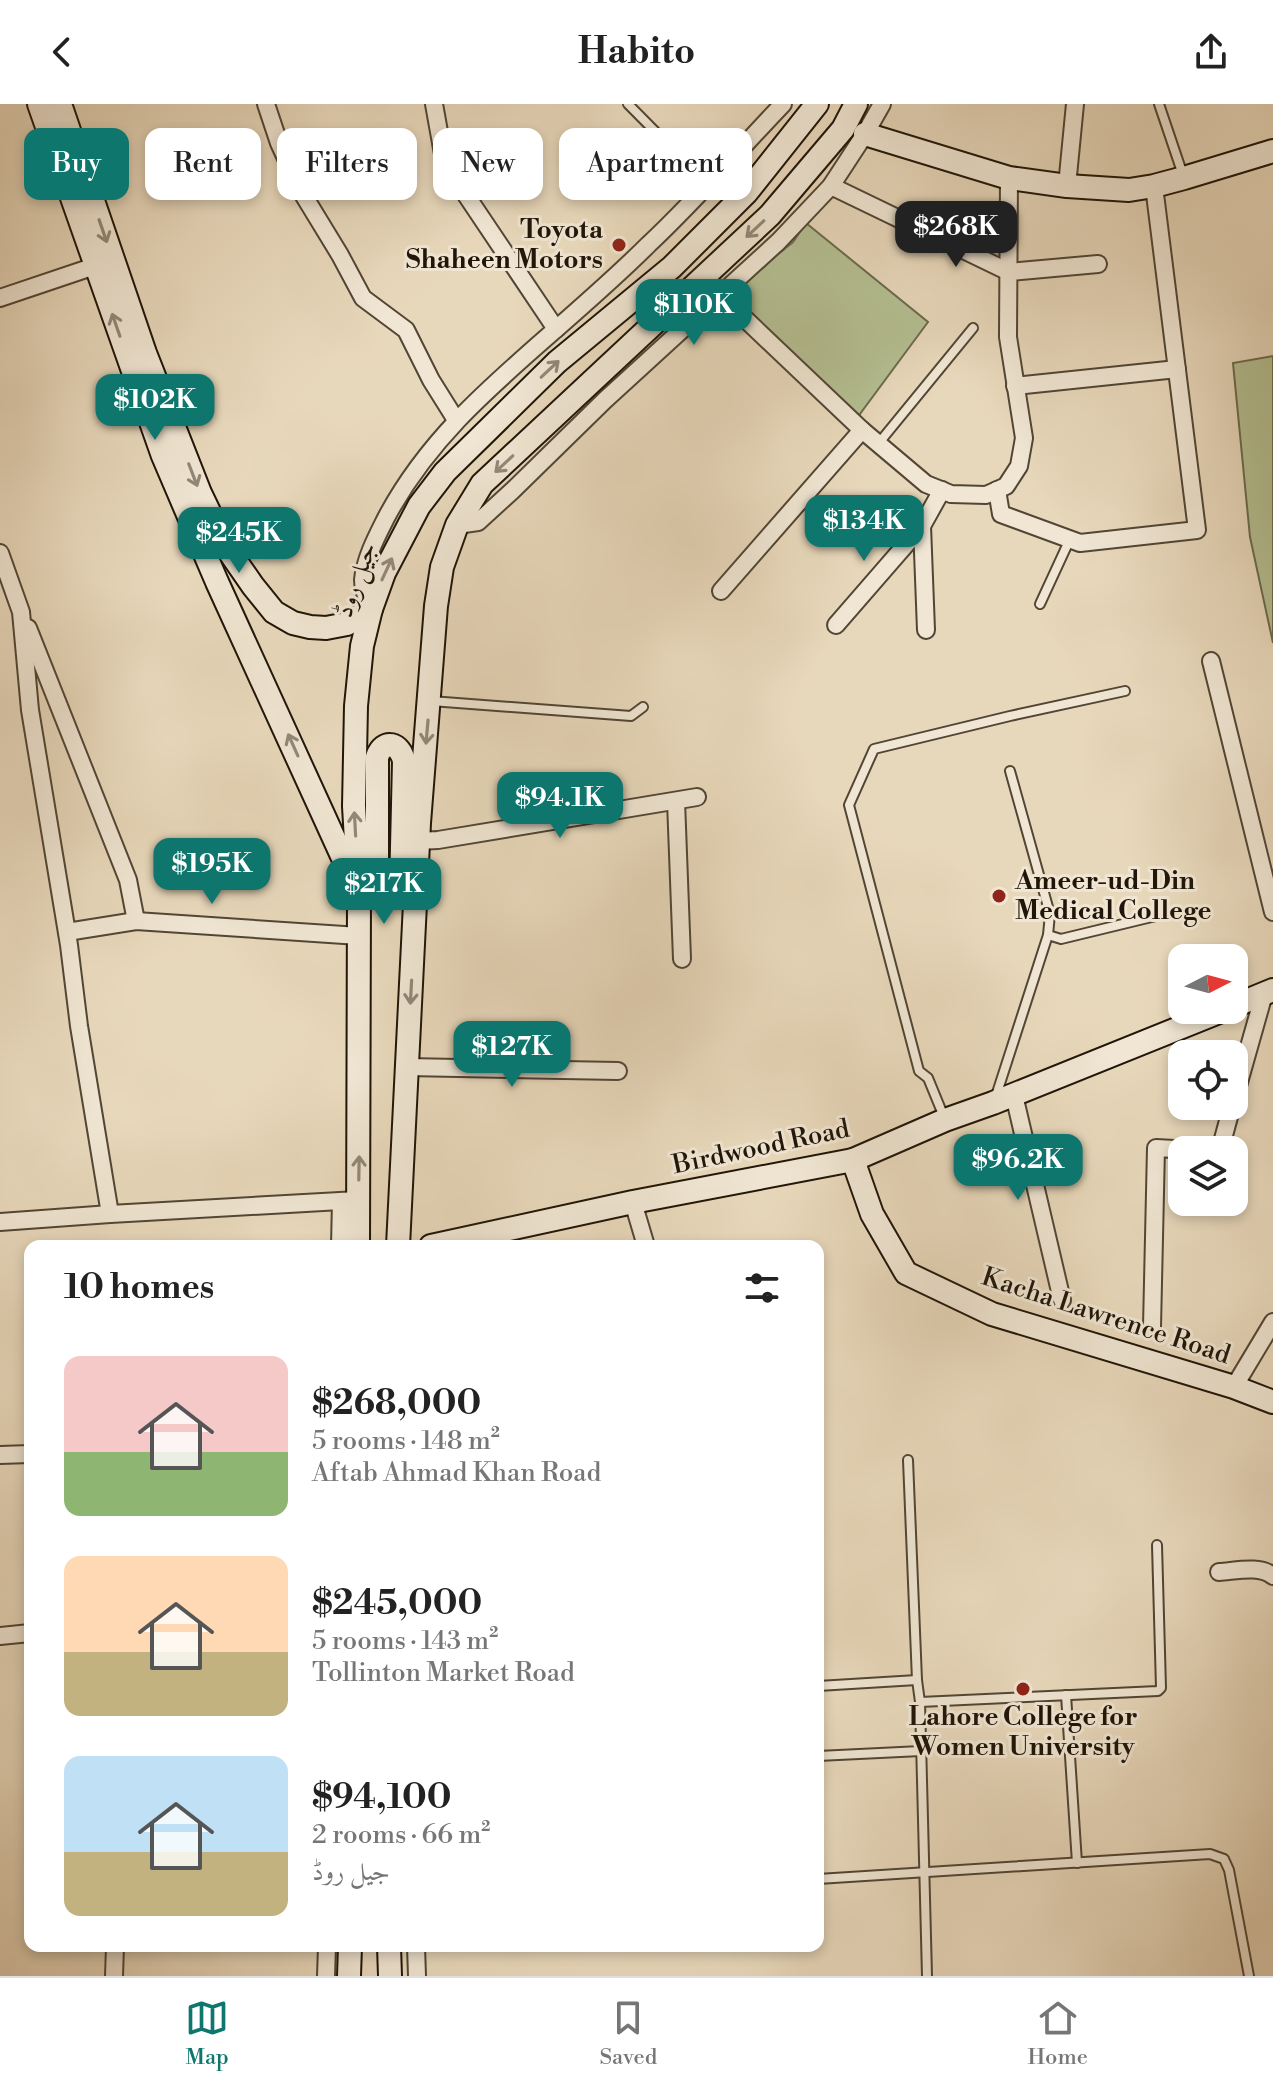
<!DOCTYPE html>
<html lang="en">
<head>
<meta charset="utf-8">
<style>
	body { margin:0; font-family:"Libre Bodoni",Amiri,serif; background:#f6f6f6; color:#222; height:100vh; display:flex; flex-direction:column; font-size:30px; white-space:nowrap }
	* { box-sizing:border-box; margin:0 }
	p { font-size:26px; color:#767676 }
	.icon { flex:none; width:44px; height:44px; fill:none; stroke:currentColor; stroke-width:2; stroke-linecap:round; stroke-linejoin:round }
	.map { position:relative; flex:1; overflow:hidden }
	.sheet { position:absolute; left:24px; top:1136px; width:800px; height:712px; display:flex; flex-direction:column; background:#fff; border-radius:16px; box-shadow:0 4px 12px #0003 }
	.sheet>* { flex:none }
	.guide { position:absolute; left:24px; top:24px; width:800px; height:72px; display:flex; gap:16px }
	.needle { width:52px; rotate:84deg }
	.tools { position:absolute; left:1168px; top:840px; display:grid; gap:16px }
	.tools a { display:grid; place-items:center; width:80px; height:80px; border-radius:16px; background:#fff; box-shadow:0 4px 12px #0003; font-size:40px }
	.price { position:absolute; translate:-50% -68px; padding:0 18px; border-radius:16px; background:#0f766e; color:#fff; font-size:26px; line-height:52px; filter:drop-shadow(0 2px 4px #0008) }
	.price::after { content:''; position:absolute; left:50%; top:48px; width:24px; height:18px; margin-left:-12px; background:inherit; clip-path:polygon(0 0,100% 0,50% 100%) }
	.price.active { background:#222; color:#fff }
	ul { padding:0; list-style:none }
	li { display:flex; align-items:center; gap:24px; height:200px; padding:0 40px }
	li span { display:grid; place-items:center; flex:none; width:224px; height:160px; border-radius:16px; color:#555 }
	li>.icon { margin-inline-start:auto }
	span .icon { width:96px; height:96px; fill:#fffc; stroke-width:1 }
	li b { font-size:34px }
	h2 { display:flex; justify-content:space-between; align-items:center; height:96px; padding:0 40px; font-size:34px }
	.tag { padding:0 28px; border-radius:16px; background:#fff; box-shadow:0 4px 12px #0003; font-size:28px; line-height:72px }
	.tag.active { background:#0f766e; color:#fff }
	header { display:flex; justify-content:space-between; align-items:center; height:104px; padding:0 40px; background:#fff; font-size:36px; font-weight:700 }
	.dock { display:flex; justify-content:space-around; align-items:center; height:112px; border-top:2px solid #e0e0e0; background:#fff; font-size:22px; color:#767676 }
	.dock a { display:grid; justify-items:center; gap:4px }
	.dock .active { color:#0f766e }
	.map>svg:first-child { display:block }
	.green { fill:#b4bf92; stroke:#6a6a4d; stroke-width:2 }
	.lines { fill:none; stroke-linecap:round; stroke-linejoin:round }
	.lane-casing { stroke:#514635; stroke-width:12 }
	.street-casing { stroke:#514635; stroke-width:20 }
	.secondary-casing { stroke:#1f1508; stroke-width:26 }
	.lane { stroke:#f0e6d3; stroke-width:8 }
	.street { stroke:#f0e6d3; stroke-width:16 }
	.secondary { stroke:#f0e6d3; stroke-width:22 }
	.oneway { stroke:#928878 }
	.poi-dot { fill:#8f2418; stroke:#f0e6d3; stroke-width:3 }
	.labels { text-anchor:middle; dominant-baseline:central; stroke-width:6; stroke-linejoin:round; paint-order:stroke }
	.poi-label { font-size:26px; font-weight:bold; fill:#1f1508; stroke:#f0e6d3; text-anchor:end }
	.street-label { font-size:26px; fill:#1f1508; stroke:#f0e6d3 }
</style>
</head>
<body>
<header><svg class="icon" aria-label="back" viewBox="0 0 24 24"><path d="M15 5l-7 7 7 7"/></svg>Habito<svg class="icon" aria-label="share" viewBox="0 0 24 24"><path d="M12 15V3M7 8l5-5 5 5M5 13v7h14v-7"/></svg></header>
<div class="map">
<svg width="1273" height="1872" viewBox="0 0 1273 1872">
	<rect width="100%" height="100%" fill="#e8d8bb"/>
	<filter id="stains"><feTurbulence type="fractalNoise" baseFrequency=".0025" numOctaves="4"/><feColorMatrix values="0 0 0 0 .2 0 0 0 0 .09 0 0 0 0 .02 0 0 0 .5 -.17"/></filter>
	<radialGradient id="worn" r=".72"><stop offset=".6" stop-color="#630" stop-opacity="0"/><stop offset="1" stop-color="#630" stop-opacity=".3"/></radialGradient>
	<g class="green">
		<polygon points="806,119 928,218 854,318 725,193 793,138"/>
		<polygon points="1273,252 1273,539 1250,433 1233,259"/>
	</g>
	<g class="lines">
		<g class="lane-casing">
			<g id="lane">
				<polyline points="628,0 707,80"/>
				<polyline points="1159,0 1184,74"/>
				<polyline points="878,340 973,224"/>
				<polyline points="1040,500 1070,435"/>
				<polyline points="431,597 631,612 643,603"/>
				<polyline points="1048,831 1061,835 1160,811"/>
				<polyline points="995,995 1048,831 1050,810 1010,667"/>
				<polyline points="944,1013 928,974 919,967 849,701 874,645 1010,612 1125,587"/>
				<polyline points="908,1356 917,1576 920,1598 927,1872"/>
				<polyline points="818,1582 917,1576"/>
				<polyline points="1066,1591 1077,1759"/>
				<polyline points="920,1598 1158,1587 1161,1584 1157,1441"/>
				<polyline points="818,1652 921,1647"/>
				<polyline points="818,1775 1210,1750 1224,1755 1229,1766 1249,1872"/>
			</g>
		</g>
		<g class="street-casing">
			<g id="street">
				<polyline points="266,0 279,39 301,87 340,151 363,194 406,226 431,276 456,316"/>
				<polyline points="434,0 443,50 454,73 556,225"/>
				<polyline points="831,82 1009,168 1098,160"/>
				<polyline points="1067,82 1075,0"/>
				<polyline points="721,192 862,326 926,380 951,390 986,391 1006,382 1019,362 1024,334 1008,233 1009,74"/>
				<polyline points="0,194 95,162"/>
				<polyline points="1015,282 1177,265"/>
				<polyline points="997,386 1001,410 1080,439 1197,426 1154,82"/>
				<polyline points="457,421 478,418 512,387 605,296 778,138 831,82 865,30 882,0"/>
				<polyline points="0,449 21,508 30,606 69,841 79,922 110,1110"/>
				<polyline points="721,487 862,326"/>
				<path d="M371 505C367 496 363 485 363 476 365 454 377 432 386 414 427 336 491 282 555 226 587 198 619 170 649 140 696 96 738 47 783 0"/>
				<polyline points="836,521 922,422"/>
				<polyline points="28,524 128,776 136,817"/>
				<polyline points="926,526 922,422 942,386"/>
				<polyline points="1211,557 1273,808"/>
				<polyline points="676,697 682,855"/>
				<polyline points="418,737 438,736 697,693"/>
				<polyline points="67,828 136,817 359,832"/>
				<polyline points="407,963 618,967"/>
				<polyline points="1014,991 1062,1196"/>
				<polyline points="1234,996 1264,890"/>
				<polyline points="1220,1046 1232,1002"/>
				<polyline points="633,1098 646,1142"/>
				<polyline points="0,1118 110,1110 358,1096"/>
				<polyline points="340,1142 341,1097"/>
				<polyline points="1152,1223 1156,1044 1192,1046"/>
				<polyline points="1234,1283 1273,1218"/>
				<polyline points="0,1351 30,1350"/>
				<path d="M1219 1468C1236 1467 1260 1461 1273 1472"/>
				<polyline points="0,1532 30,1529"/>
				<polyline points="416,1842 417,1872"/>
				<polyline points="114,1872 115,1842"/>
				<polyline points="326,1872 327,1842"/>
			</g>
		</g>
		<g class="secondary-casing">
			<g id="secondary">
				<path d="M39 0 163 352 217 478 359 789 377 767V653C384 634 400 639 404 657L401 786"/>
				<polyline points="60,0 145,249 200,389 226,443 253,482 274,508 293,519 310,523 326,524 347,520 371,505"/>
				<polyline points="865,30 1009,74 1067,82 1129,86 1154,82 1184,74 1273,47"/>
				<polyline points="1234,902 1273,886"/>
				<polyline points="853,1056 872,1110 906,1169 992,1210 1234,1283 1273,1298"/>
				<polyline points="358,1142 359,789 354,702 356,602 362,542 371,505 384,469 419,402 445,368 557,258 672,163 747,88 817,0"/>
				<polyline points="398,1142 419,719 436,502 442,463 457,421 482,380 770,111 843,25 856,0"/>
				<polyline points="431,1142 633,1098 853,1056 945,1016 993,999 1224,906"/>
				<polyline points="389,1842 390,1872"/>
				<polyline points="349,1872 350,1842"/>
			</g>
		</g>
		<use href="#lane" class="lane"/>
		<use href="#street" class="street"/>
		<use href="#secondary" class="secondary"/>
	</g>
	<defs><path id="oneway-shaft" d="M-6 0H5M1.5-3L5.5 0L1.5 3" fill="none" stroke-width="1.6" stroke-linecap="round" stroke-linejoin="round" transform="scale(2)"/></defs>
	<g class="oneway">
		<use href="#oneway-shaft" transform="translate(755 125) rotate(137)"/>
		<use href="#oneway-shaft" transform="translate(103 127) rotate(71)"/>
		<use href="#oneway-shaft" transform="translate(116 221) rotate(-109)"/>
		<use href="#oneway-shaft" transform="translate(550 265) rotate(-43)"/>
		<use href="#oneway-shaft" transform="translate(504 360) rotate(137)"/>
		<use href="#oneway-shaft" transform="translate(193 371) rotate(69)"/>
		<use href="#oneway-shaft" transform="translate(387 465) rotate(-65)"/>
		<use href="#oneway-shaft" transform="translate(427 628) rotate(95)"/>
		<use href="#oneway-shaft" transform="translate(293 641) rotate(-114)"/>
		<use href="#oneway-shaft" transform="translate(355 720) rotate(-93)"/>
		<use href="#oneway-shaft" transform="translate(411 888) rotate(93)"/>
		<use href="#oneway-shaft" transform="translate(359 1064) rotate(-89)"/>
	</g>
	<g class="poi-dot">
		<circle cx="619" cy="141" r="8"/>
		<circle cx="999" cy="792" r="8"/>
		<circle cx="1023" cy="1585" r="8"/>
	</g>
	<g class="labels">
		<g class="poi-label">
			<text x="603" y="126">Toyota<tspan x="603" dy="30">Shaheen Motors</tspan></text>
			<text x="1015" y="777" text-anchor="start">Ameer-ud-Din<tspan x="1015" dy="30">Medical College</tspan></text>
			<text x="1023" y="1613" text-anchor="middle">Lahore College for<tspan x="1023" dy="30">Women University</tspan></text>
		</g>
		<g class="street-label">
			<text transform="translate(356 476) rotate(-70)">جیل روڈ</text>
			<text transform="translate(761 1043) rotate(-12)">Birdwood Road</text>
			<text transform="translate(1106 1212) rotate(18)">Kacha Lawrence Road</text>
		</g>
	</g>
	<rect width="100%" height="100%" filter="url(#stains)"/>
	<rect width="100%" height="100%" fill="url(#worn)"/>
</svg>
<div class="tools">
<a><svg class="needle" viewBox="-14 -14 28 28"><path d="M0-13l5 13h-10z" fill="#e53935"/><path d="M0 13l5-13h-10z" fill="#767676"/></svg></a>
<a><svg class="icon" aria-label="locate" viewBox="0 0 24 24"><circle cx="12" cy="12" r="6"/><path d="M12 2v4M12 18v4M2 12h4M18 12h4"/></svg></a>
<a><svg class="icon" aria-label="layers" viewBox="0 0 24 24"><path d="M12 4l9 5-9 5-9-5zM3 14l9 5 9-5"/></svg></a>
</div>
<b class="price active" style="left:956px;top:165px">$268K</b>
<b class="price" style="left:694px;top:243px">$110K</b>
<b class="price" style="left:155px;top:338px">$102K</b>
<b class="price" style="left:864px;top:459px">$134K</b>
<b class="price" style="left:239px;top:471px">$245K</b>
<b class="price" style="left:560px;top:736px">$94.1K</b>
<b class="price" style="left:212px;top:802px">$195K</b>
<b class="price" style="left:384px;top:822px">$217K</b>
<b class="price" style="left:512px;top:985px">$127K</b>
<b class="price" style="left:1018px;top:1098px">$96.2K</b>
<div class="guide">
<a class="tag active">Buy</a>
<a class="tag">Rent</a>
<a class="tag">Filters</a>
<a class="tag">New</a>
<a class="tag">Apartment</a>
</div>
<section class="sheet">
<h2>10 homes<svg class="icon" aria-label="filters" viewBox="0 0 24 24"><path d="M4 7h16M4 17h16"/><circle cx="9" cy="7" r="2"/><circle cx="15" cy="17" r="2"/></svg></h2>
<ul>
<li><span style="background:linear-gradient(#f6c9c9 60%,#8fb573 0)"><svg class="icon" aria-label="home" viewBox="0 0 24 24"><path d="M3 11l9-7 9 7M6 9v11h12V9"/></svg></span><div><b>$268,000</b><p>5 rooms · 148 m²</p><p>Aftab Ahmad Khan Road</p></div></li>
<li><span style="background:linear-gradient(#ffd9b3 60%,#c2b280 0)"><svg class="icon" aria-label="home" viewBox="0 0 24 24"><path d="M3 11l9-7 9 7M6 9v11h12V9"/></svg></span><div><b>$245,000</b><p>5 rooms · 143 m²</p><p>Tollinton Market Road</p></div></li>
<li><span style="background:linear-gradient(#bfe0f5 60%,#c2b280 0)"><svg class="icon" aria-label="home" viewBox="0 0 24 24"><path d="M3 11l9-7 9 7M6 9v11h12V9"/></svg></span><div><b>$94,100</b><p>2 rooms · 66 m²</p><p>جیل روڈ</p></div></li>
</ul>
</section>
</div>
<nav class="dock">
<a class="active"><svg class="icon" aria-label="map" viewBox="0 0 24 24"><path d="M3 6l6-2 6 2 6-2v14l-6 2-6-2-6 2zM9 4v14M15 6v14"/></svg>Map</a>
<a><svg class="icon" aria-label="saved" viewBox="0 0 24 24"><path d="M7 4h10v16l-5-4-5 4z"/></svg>Saved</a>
<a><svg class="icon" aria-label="home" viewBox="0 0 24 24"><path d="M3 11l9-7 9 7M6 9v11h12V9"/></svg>Home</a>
</nav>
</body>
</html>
